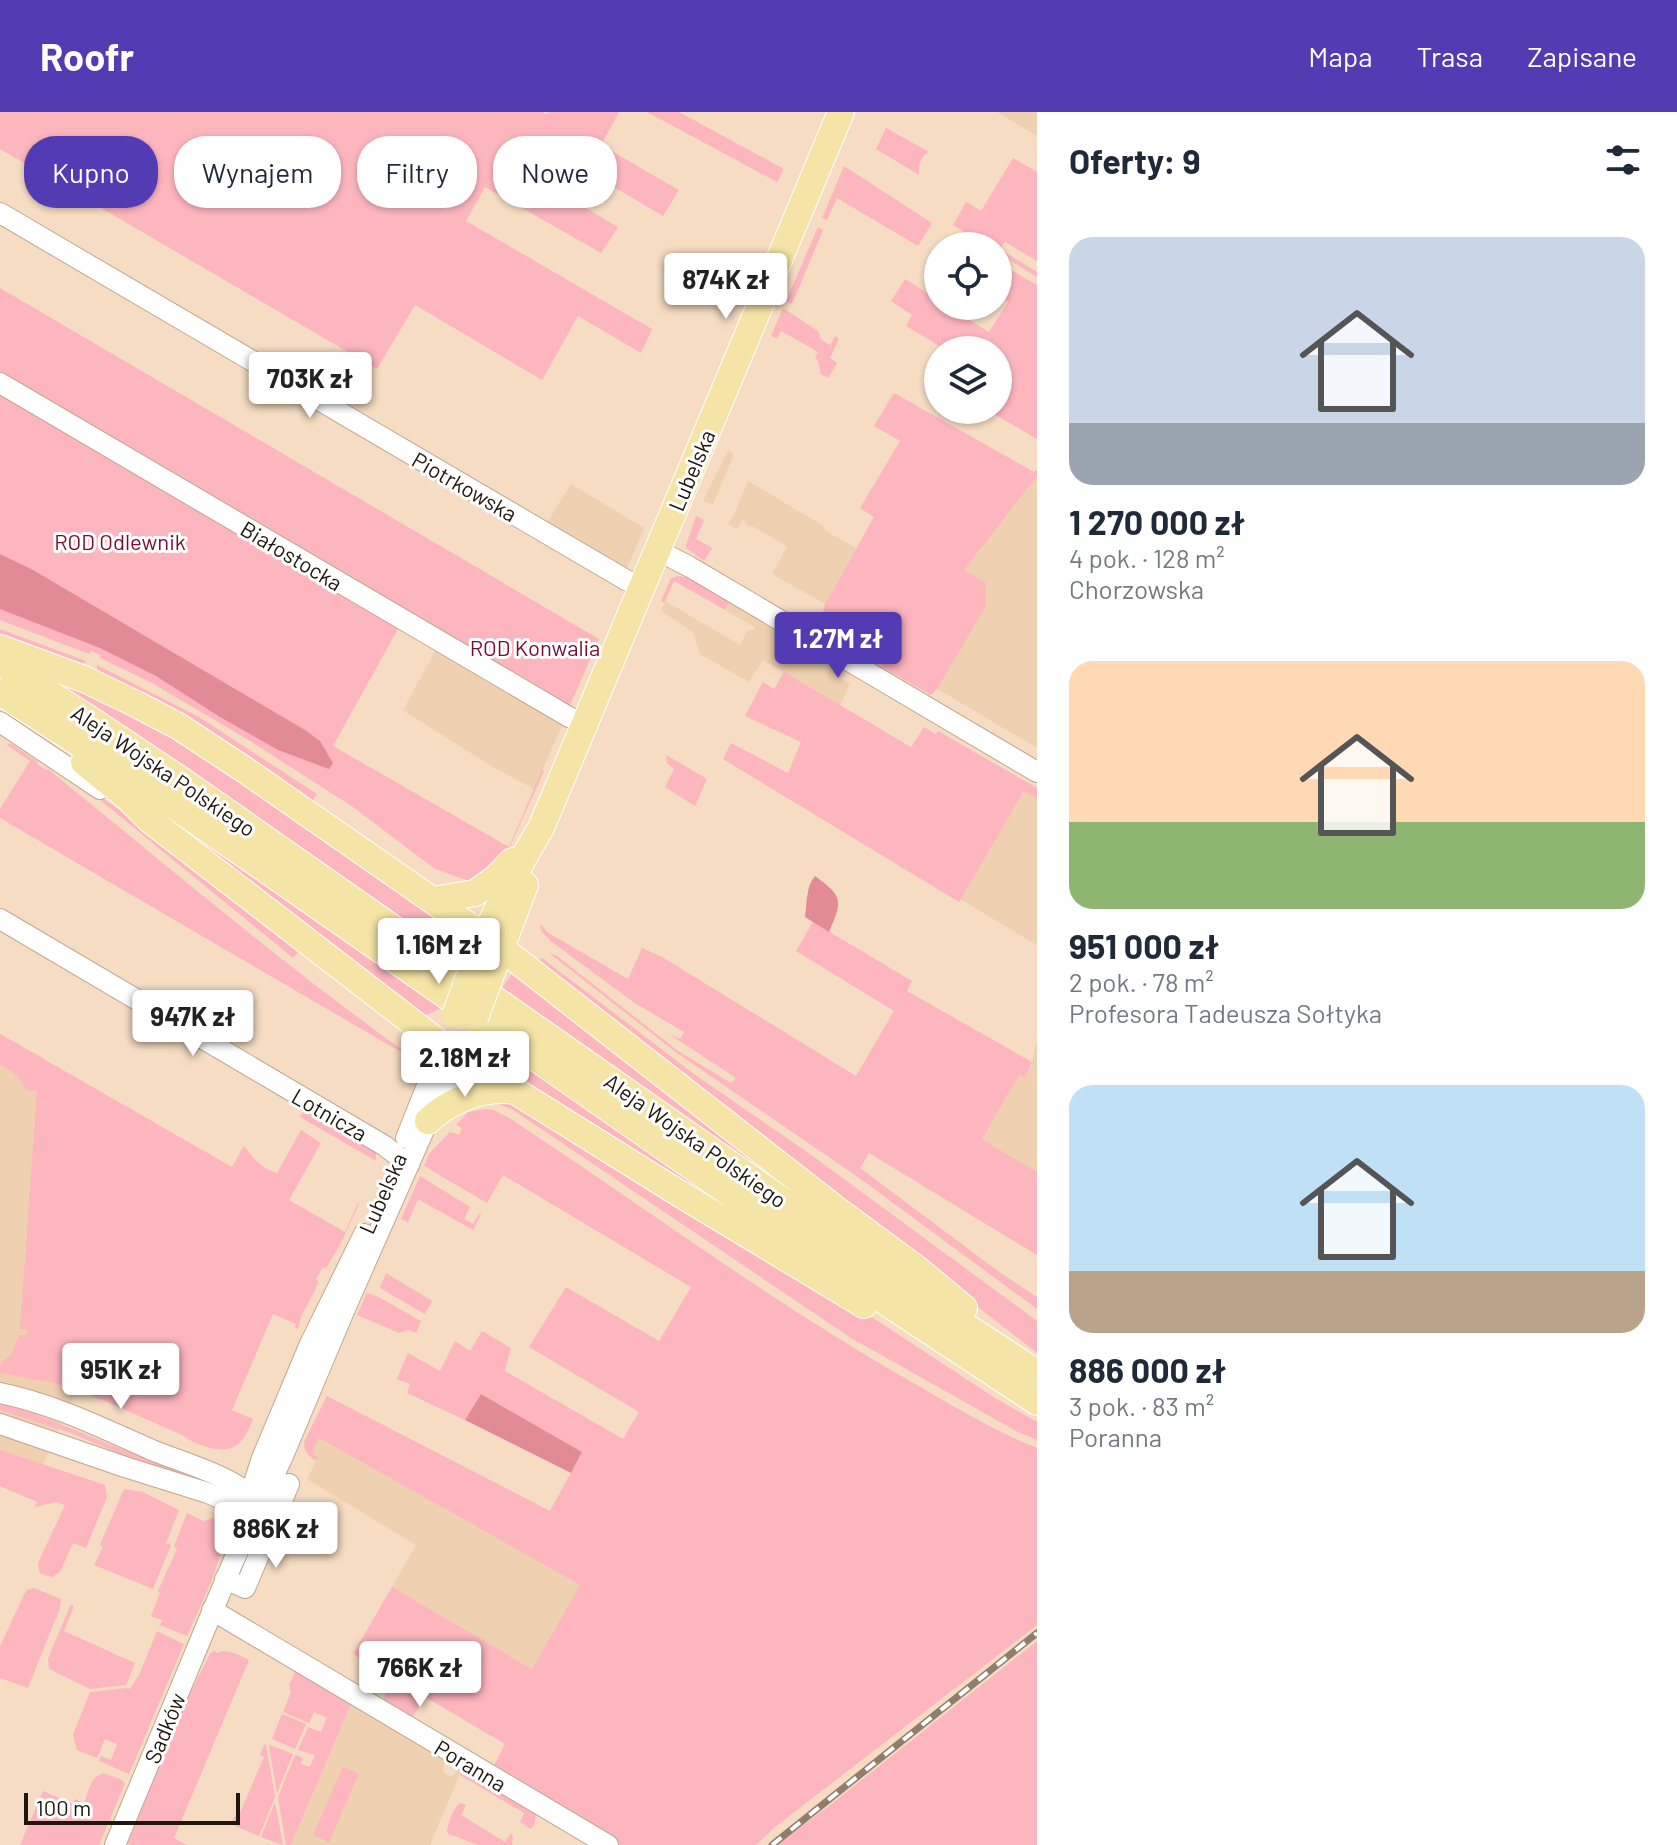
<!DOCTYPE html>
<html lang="pl">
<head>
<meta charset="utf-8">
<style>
	body { margin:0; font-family:Barlow,sans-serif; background:#f2f2f3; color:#1f2937; height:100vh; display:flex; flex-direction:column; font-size:30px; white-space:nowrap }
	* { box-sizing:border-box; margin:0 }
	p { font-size:26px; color:#747a83 }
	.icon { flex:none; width:44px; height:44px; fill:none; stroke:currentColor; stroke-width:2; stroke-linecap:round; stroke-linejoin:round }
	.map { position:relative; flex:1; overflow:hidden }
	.drawer { display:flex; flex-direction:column; background:#fff; width:640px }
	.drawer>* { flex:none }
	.hud { position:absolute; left:24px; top:24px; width:760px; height:72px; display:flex; gap:16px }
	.buttons { position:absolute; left:924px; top:120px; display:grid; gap:16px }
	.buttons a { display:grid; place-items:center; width:88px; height:88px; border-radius:50%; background:#fff; box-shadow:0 2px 6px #0004; font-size:40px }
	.scale { position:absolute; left:24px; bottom:20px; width:216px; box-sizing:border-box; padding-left:8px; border:4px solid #1f170d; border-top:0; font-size:22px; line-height:28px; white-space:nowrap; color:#1f170d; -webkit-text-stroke:6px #fff; paint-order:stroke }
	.price { position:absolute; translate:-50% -68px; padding:0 18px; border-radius:8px; background:#fff; color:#222; font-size:26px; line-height:52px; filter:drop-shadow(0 2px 4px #0008) }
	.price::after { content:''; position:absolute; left:50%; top:48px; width:24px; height:18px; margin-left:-12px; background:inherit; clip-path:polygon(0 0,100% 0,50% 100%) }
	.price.active { background:#523bb3; color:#fff }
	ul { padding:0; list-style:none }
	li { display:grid; align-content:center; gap:16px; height:424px; padding:0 32px }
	li span { display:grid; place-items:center; height:248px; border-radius:24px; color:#555 }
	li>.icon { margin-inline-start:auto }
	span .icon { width:144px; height:144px; fill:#fffc; stroke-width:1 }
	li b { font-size:34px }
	h2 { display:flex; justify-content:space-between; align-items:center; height:96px; padding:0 32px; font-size:34px }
	.tag { padding:0 28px; border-radius:32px; background:#fff; box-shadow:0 2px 6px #0004; font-size:28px; line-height:72px }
	.tag.active { background:#523bb3; color:#fff }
	header { display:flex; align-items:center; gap:48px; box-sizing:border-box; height:112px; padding:0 40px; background:#523bb3; color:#fff }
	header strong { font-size:38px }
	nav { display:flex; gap:44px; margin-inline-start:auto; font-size:28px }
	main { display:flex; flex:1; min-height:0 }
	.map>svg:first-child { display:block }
	.built { fill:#efd0b1 }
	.green { fill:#fdb5be }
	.forest { fill:#e38a97 }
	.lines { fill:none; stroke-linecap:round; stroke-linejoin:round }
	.minor-casing { stroke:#c0a88f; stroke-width:22 }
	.major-casing { stroke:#fff; stroke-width:28 }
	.minor { stroke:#fff; stroke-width:20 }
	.major { stroke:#f4e5a6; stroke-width:26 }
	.rail-casing { stroke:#8e7e6b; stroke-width:7 }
	.rail { stroke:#fff; stroke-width:4; stroke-dasharray:12; stroke-linecap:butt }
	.major-bridge-casing { stroke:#fff; stroke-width:28; stroke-linecap:butt }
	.major-bridge { stroke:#f4e5a6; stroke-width:26 }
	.labels { text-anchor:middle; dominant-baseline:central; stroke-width:6; stroke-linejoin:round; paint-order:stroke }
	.street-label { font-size:22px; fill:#1f170d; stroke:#fff }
	.park-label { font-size:22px; fill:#780c2e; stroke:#fff }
</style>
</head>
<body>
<header>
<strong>Roofr</strong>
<nav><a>Mapa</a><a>Trasa</a><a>Zapisane</a></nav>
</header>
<main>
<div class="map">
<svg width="1037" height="1733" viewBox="0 0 1037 1733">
	<rect width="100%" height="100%" fill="#f5dcc2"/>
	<g class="built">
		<polygon points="997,0 1037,0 1037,24 1014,10"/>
		<polygon points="728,339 734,342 713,392 703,389"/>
		<polygon points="1037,357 1037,636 889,548"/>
		<polygon points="748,369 822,413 826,419 856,436 825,492 772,462 787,434 752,414 749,415 743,407 737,417 728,412 735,401"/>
		<polygon points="571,372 644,416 627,456 624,457 546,413"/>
		<polygon points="665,489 740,533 748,518 754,518 755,515 725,498 729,490 793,525 792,528 802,534 804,532 847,556 842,567 850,572 840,593 763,548 749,570 700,542 693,520 661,499"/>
		<polygon points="437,536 563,611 534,677 491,654 403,598"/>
		<polygon points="1025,678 1037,686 1037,833 960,787"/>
		<polygon points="0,922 45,947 93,1235 76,1279 34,1372 0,1357"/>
		<polygon points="1037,926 1037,1060 982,1027 1019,962 1026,964 1028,961 1031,956"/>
		<polygon points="319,1326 580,1473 532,1557 392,1475 416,1433 307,1367 317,1347 313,1340"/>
		<polygon points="352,1590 445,1644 443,1660 451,1665 460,1656 462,1657 430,1733 291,1733"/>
	</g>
	<g class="green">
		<polygon points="0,0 542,0 546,2 550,0 619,0 601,33 679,78 663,104 595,64 579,92 618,115 601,141 485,75 466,109 652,217 641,241 578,204 542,268 415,193 377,257 0,37"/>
		<polygon points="647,0 679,0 784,57 777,70"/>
		<path d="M886 16 929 40C920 45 919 53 919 63L876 37Z"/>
		<polygon points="1013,46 1037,60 1037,149 1005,130 1000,137 1037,160 1037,165 998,141 998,134 987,134 953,113 966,90 981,99"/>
		<polygon points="844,54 932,111 918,134 837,86 827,108 822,106"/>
		<polygon points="818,115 823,118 792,192 786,189"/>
		<polygon points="1004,154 1037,173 1037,327 987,298 998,298 998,238 946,238 906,214 912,203 891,189 905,167 938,188 938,194 947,194 989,220 1008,190 998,183 998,164"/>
		<polygon points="0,176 599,527 568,598 0,264"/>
		<polygon points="783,196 818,219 821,227 830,233 835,224 839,227 830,246 837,251 828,266 821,262 818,249 815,246 818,240 781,219 777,227 771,224"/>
		<polygon points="0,277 399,515 333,634 509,735 542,658 544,659 507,741 472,770 435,757 353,695 250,629 152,571 100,546 100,543 91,539 89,542 0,508"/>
		<polygon points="894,281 1034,360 1037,357 1037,364 964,458 986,471 986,494 937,577 931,583 882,555 882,553 819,516 825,492 874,405 860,396 900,329 874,314"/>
		<polygon points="696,404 704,408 696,427 712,436 704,449 686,436 686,433"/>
		<polygon points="679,464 689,466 729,490 725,498 674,469 664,491 661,489 671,466"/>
		<polygon points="0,517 86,549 82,553 0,527"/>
		<polygon points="20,550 171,621 461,820 461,849"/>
		<polygon points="97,553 199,605 317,682 311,691 97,560"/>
		<polygon points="784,560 911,635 924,615 936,622 938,619 1037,676 1037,686 1024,679 959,790 723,647 731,631 788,661 801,630 745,604 763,570 774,577"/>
		<path d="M10 631 38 650 37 652 46 658 48 657C170 756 289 858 418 949V950L0 706V697L30 649 7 633Z"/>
		<polygon points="666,643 707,667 695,694 665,675 674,657 667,651"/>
		<polygon points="72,665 140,712 299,839 293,846"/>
		<polygon points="113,667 443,895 420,906"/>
		<polygon points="813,810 912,869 907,879 1032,950 1028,961 1024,965 1019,963 982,1027 1037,1060 1037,1143 869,1041 860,1056 1002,1162 1037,1185 1037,1197 855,1063 677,941 549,841 557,844 678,939 731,971 736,966 669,922 680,927 684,920 633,890 552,830 541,819 540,811 547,820 628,867 642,836 662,845 856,964 894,899 796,839"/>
		<polygon points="542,846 694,962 810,1042 1037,1209 1037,1241 536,850"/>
		<polygon points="514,859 901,1159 501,877"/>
		<path d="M0 922 232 1055 244 1034C252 1046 263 1057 277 1061L301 1018 321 1031 289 1088 345 1120 358 1091 359 1092 340 1133 326 1156 323 1155 316 1167 319 1170 301 1205 298 1217 295 1216 296 1212 273 1202 232 1298 253 1307C249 1317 244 1329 234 1335 218 1342 194 1332 182 1323L105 1289 55 1271 0 1261V1252L12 1241 19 1223H27V1218L20 1217 37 979 26 978C20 965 13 960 0 952Z"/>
		<polygon points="483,922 794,1137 483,950"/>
		<polygon points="506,986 861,1198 995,1286 1037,1310 1037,1328 1018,1320 851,1226 513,998 496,991"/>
		<polygon points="305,995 378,1037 376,1042 376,1049 300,1005"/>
		<path d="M485 997 494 998 511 1007C643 1094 770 1189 908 1268 950 1292 992 1318 1037 1336V1513L775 1715 756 1733H620L492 1658 505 1632 425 1585 410 1609 380 1592 395 1567 353 1542 392 1475 532 1557 580 1473 319 1326 313 1340 317 1346 316 1349C308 1343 302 1339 305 1328L327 1284 550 1399 582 1340 481 1282 465 1308 407 1281 410 1272 397 1267 408 1241 440 1259 455 1229 470 1239 482 1219 511 1236 505 1259 623 1327 639 1300 529 1235 566 1175 659 1229 691 1175 503 1063 487 1091 424 1054 429 1042 450 1020 459 1023 462 1016 456 1013 468 1000Z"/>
		<polygon points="420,1064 470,1095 464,1107 473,1112 480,1101 481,1102 473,1118 418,1087 408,1110 401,1107"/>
		<polygon points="386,1161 432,1189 425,1202 380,1176"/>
		<polygon points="367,1181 377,1184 421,1209 416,1221 409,1218 399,1221 357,1203"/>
		<polygon points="0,1291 30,1300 124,1338 212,1369 210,1374 122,1343 71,1321 0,1298"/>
		<polygon points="0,1338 105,1373 107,1385 86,1436 73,1431 60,1460 52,1465 41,1462 39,1459 38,1451 65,1393 56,1390 35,1395 37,1390 0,1374"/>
		<polygon points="124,1377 143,1380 179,1398 166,1431 171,1433 153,1477 94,1453 103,1435 100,1433"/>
		<path d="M187 1401 203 1409 213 1406C218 1411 221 1416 222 1423 226 1445 197 1501 187 1524L160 1513 162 1508 151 1504 160 1481 158 1479 177 1437 174 1434Z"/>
		<polygon points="34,1476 61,1487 60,1496 28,1576 0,1566 0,1534 24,1483 27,1478"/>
		<polygon points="71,1492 74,1494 64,1519 135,1551 126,1573 90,1577 49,1557 48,1547 50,1542"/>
		<polygon points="223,1515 352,1590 291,1733 286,1733 278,1685 295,1643 303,1646 301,1652 310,1655 315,1643 298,1638 308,1615 321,1620 327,1606 314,1600 309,1611 283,1600 291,1580 289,1573 296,1558 223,1517"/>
		<polygon points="157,1519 184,1532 129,1662 99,1649 101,1644 111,1648 117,1632 105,1627 97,1646 77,1638 73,1623 90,1580 126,1576 130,1577 140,1561"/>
		<polygon points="1037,1529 1037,1733 776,1733 829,1694"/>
		<path d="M215 1538 216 1541C228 1536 238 1543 249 1548L174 1726 187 1733H131L126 1731 188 1585 210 1542Z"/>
		<polygon points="282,1602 306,1612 295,1637 272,1627"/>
		<polygon points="266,1632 275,1685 259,1724 235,1714 232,1710 234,1705 239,1703 264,1645 260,1643 264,1633"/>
		<polygon points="270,1633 293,1642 277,1681 269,1635"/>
		<polygon points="343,1655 359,1662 329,1730 313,1723"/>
		<polygon points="462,1657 536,1702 534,1714 530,1717 520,1710 524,1701 460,1663"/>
		<path d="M103 1661 120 1667 125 1671 99 1733H20L43 1679 73 1692 75 1687 84 1691C89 1679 90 1665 103 1661Z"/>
		<polygon points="275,1690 283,1733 261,1725"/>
		<path d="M461 1691 466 1693 461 1703 505 1730 511 1721 513 1724 512 1733H478L449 1722 447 1720C448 1711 453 1695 461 1691Z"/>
	</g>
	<g class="forest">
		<polygon points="0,442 33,458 305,618 320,629 333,651 329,657 278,638 220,605 156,564 100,536 0,497"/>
		<path d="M815 764C843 785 843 788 829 820L805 805C807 792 806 774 815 764Z"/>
		<polygon points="481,1282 582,1340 571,1361 465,1308"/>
	</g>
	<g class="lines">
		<g class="minor-casing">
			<g id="minor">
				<polyline points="0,101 626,468 642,475"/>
				<polyline points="0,271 569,605 585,611"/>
				<polyline points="657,438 690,455 1037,660"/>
				<polyline points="0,610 100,677"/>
				<polyline points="0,807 385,1034 409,1053"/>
				<polyline points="406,1026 443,934"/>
				<path d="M0 1281C54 1292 102 1316 152 1338 181 1350 218 1360 244 1378 250 1382 252 1386 254 1393"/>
				<polyline points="0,1312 125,1355 208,1381 236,1393 246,1395 258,1389"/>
				<polyline points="242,1408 262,1346 309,1234 364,1122"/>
				<polyline points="225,1467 245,1476 289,1372"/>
				<polyline points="212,1498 608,1733"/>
				<polyline points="115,1733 233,1450 283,1344 344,1199 428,1009 461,944"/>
			</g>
		</g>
		<g class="major-casing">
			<g id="major">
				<polyline points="0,536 84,567 136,592 178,614 245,658 501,836 837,1098 917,1157 964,1196"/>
				<polyline points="0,550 88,606 181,668 906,1175 1037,1261"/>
				<polyline points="0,580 163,686 893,1195 1037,1290"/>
				<polyline points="84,650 129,687 151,709 443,934 677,1080 864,1193"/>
				<polyline points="432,788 475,781 496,766 512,749"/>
				<path d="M470 862C489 810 512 764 541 716L841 0"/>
				<polyline points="489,868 525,773"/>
				<path d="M428 1009C450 988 485 974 515 979"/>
			</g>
		</g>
		<use href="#minor" class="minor"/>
		<use href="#major" class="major"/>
		<g class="rail-casing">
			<polyline id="rail" points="772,1733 1037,1521"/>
		</g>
		<use href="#rail" class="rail"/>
		<g class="major-bridge-casing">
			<g id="major-bridge">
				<polyline points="455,903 470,862"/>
				<polyline points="475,906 489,868"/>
			</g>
		</g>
		<use href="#major-bridge" class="major-bridge"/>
	</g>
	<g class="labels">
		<g class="street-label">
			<text transform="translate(691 358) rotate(-67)">Lubelska</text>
			<text transform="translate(465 374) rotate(30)">Piotrkowska</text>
			<text transform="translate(292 443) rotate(31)">Białostocka</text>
			<text transform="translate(164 658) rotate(34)">Aleja Wojska Polskiego</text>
			<text transform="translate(330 1002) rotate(30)">Lotnicza</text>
			<text transform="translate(696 1028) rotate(35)">Aleja Wojska Polskiego</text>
			<text transform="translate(382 1081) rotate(-66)">Lubelska</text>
			<text transform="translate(164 1616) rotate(-68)">Sadków</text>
			<text transform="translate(471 1653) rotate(31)">Poranna</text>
		</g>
		<g class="park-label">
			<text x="120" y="429">ROD Odlewnik</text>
			<text x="535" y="535">ROD Konwalia</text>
		</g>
	</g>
</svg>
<div class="buttons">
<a><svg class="icon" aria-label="locate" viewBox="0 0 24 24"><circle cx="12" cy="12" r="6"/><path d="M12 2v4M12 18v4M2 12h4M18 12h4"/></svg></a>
<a><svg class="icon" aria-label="layers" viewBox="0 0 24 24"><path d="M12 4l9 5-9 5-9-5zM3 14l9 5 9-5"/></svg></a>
</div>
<div class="scale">100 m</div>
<b class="price" style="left:726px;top:209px">874K zł</b>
<b class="price" style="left:310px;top:308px">703K zł</b>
<b class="price active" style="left:838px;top:568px">1.27M zł</b>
<b class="price" style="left:439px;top:874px">1.16M zł</b>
<b class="price" style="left:193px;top:946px">947K zł</b>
<b class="price" style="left:465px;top:987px">2.18M zł</b>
<b class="price" style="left:121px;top:1299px">951K zł</b>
<b class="price" style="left:276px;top:1458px">886K zł</b>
<b class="price" style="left:420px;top:1597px">766K zł</b>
<div class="hud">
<a class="tag active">Kupno</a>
<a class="tag">Wynajem</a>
<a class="tag">Filtry</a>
<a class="tag">Nowe</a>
</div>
</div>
<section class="drawer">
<h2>Oferty: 9<svg class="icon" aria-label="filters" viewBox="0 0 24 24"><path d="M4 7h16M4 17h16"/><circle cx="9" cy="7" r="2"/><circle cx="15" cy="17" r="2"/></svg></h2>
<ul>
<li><span style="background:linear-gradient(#c9d6e8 75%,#9aa5b1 0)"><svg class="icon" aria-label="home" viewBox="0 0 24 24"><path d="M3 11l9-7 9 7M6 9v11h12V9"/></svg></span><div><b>1 270 000 zł</b><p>4 pok. · 128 m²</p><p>Chorzowska</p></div></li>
<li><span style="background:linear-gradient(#ffd9b3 65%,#8fb573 0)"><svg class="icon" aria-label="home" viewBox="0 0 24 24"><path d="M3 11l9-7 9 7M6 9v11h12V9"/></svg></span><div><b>951 000 zł</b><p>2 pok. · 78 m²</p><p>Profesora Tadeusza Sołtyka</p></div></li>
<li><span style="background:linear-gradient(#bfe0f5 75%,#b9a48a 0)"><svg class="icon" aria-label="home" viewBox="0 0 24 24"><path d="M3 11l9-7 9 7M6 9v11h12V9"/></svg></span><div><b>886 000 zł</b><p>3 pok. · 83 m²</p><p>Poranna</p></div></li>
</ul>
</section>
</main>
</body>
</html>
